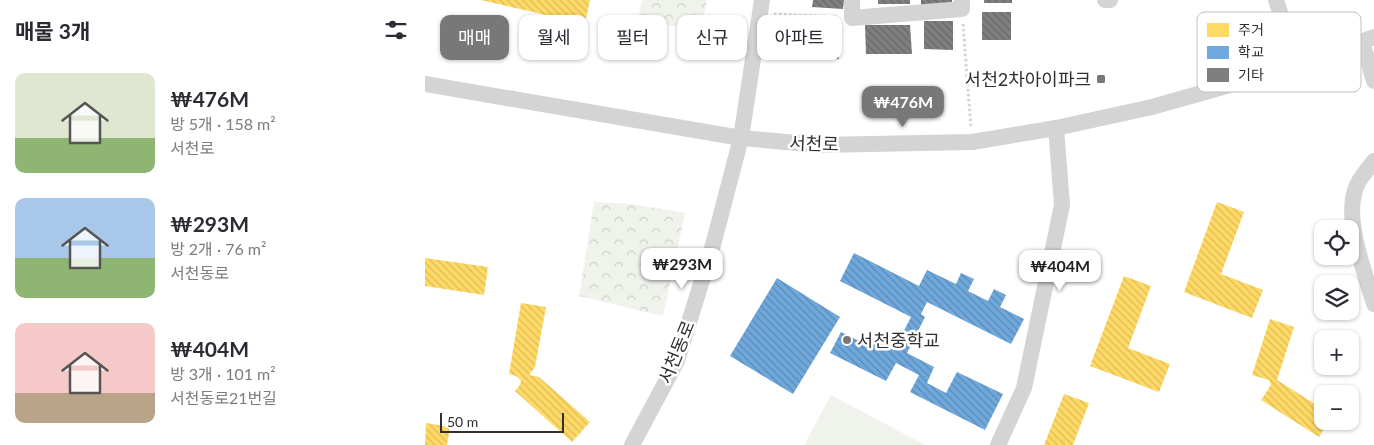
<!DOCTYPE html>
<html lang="ko">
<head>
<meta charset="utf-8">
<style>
	body { margin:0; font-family:Lato,"Noto Sans KR",sans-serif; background:#f2f2f3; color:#2b2b33; height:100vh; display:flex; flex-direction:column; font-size:19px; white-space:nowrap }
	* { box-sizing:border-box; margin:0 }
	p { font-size:16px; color:#7c7c81 }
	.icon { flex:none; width:28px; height:28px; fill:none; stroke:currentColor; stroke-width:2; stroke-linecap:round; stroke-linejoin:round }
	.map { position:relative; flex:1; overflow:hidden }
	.details { display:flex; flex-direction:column; background:#fff; width:425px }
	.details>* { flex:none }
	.banner { position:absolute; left:15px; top:15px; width:475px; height:45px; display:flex; gap:10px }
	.controls { position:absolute; left:889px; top:220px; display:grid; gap:10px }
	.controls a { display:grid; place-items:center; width:45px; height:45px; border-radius:10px; background:#fff; box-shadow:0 1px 4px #0004; font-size:25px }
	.scale { position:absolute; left:15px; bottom:12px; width:124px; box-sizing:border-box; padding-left:5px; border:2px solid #303030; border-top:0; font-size:14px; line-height:18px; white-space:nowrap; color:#303030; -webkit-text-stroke:4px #fff; paint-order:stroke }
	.price { position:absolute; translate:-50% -42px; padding:0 11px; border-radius:10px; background:#fff; color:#222; font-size:16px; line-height:32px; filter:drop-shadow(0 1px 2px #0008) }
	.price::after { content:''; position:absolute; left:50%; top:30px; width:15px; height:11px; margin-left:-8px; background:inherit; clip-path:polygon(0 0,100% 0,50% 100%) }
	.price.selected { background:#787878; color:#fff }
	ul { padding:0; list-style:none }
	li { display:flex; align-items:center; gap:15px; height:125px; padding:0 15px }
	li span { display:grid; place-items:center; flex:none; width:140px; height:100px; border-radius:10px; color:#555 }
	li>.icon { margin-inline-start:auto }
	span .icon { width:60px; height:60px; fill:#fffc; stroke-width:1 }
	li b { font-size:21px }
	h2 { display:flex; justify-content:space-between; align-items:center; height:60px; padding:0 15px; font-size:21px }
	.pill { padding:0 18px; border-radius:10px; background:#fff; box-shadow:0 1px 4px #0004; font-size:18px; line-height:45px }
	.pill.selected { background:#787878; color:#fff }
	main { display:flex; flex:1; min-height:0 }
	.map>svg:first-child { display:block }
	.grass { fill:#f0f3ec }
	.park { fill:url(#park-crowns) }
	.homes { fill:url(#homes-back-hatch) }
	.schools { fill:url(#schools-back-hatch) }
	.building { fill:url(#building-back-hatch) }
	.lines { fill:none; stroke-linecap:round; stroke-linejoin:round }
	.path { stroke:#d4d4d4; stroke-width:3; stroke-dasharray:2.5 2.5; stroke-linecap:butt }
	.minor { stroke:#d4d4d4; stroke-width:16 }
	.poi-dot { fill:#787878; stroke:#fff; stroke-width:2 }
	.labels { text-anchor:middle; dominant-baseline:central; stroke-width:5; stroke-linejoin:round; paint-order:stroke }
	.poi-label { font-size:18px; fill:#303030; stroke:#fff; text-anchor:end }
	.street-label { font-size:18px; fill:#303030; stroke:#fff }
	.key { fill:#fff; stroke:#c1c1c1; stroke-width:1 }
	.key-label { font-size:14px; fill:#303030 }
</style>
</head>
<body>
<main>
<section class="details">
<h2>매물 3개<svg class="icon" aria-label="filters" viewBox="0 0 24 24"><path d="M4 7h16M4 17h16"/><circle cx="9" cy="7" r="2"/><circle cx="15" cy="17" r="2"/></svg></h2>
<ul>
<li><span style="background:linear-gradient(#dfe7d0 65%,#8fb573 0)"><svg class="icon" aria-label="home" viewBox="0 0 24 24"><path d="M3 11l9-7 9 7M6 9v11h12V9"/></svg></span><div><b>₩476M</b><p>방 5개 · 158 m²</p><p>서천로</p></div></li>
<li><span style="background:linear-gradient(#a9c7e8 60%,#8fb573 0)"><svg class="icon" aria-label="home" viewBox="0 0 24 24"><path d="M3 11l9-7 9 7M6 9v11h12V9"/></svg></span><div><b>₩293M</b><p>방 2개 · 76 m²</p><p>서천동로</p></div></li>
<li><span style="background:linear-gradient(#f6c9c9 70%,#b9a48a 0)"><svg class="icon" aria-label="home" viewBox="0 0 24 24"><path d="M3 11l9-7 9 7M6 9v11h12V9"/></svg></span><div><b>₩404M</b><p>방 3개 · 101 m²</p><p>서천동로21번길</p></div></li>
</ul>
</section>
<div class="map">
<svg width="949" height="445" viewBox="0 0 949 445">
	<defs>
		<pattern id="park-crowns" width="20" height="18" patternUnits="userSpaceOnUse" patternTransform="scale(1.25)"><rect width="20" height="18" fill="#f0f3ec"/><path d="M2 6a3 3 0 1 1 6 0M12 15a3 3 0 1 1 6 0" fill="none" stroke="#ced1cb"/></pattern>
		<pattern id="homes-back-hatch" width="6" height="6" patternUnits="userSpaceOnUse" patternTransform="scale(1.25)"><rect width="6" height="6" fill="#ffd966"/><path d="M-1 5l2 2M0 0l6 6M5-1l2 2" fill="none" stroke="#dbbb59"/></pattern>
		<pattern id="schools-back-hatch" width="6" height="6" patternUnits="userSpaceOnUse" patternTransform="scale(1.25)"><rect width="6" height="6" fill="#6fa8dc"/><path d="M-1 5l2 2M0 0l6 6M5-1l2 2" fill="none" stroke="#5c89b3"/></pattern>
		<pattern id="building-back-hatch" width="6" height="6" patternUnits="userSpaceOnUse" patternTransform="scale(1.25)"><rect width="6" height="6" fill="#7f7f7f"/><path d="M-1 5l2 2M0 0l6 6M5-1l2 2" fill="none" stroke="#686868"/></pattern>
	</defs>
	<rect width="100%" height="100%" fill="#fff"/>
	<polygon class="grass" points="406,395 500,445 379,445"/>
	<g class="park">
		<polygon points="217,0 282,0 276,31 213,19"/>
		<polygon points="169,202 207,204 260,213 238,316 154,296"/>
	</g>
	<g class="homes">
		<polygon points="56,0 165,0 160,24"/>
		<polygon points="792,202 819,212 796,274 838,290 827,318 759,292"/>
		<polygon points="0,258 63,267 59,295 0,286"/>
		<polygon points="699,276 726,286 703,348 745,364 734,392 665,366"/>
		<polygon points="96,303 121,307 110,367 104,375 114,377 165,422 147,442 90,391 95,385 96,380 91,376 84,374"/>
		<polygon points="845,319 869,327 852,380 898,409 898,421 904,421 894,437 836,400 846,385 844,380 827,375"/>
		<polygon points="639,394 664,403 648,445 619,445"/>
		<polygon points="1,423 25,427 22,445 0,445"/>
	</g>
	<g class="schools">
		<polygon points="429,253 494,286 502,270 531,284 536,273 549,279 543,291 563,301 569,289 581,295 575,307 599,319 586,344 502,302 496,314 500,317 482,353 509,367 502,383 521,393 532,372 578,394 560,430 485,392 494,375 471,363 461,381 405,353 416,332 440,344 443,337 469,350 486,317 415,281"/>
		<polygon points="352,278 415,317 368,394 305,356"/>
	</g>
	<g class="building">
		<polygon points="388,0 419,0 418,9 387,7"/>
		<rect x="453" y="0" width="32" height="4"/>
		<rect x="496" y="0" width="31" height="5"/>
		<rect x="559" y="0" width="28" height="3"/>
		<rect x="557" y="12" width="29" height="28"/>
		<polygon points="499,21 528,21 528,50 499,49"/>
		<polygon points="380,25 414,25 414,59 380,58"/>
		<polygon points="440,25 485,25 487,54 441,54"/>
	</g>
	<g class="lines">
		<g class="path">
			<polyline points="349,14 413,17"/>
			<polyline points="538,24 546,128"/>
		</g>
		<g class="minor">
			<polyline points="427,0 427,18 537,9 537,0"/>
			<polyline points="680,0 685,0"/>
			<polyline points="851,0 872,66"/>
			<polyline points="937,42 949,81"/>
			<polyline points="0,84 316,138 394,145 547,142 631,128 727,107 872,66 949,37"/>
			<path d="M949 161C944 168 937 175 933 183 916 215 940 271 949 304"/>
			<polyline points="207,445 252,361 288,245 316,138 337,0"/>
			<polyline points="573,445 599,388 637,205 631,128"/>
		</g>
	</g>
	<g class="poi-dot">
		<rect x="671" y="74" width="10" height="10" rx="2.5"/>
		<circle cx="422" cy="340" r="5"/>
	</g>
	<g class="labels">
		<g class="poi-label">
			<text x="666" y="79">서천2차아이파크</text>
			<text x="432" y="340" text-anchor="start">서천중학교</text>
		</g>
		<g class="street-label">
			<text transform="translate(389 143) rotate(2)">서천로</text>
			<text transform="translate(251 352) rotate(-68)">서천동로</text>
		</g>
	</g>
	<rect x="772" y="12" width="164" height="80" rx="8" class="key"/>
	<rect x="782" y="23" width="22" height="14" fill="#ffd966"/>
	<rect x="782" y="46" width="22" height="13" fill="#6fa8dc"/>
	<rect x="782" y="68" width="22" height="14" fill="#7f7f7f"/>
	<g class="key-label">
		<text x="813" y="35">주거</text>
		<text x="813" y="57">학교</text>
		<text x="813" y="80">기타</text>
	</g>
</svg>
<div class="controls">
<a><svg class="icon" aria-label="locate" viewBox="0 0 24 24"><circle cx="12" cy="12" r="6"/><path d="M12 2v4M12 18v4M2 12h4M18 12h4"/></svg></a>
<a><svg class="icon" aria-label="layers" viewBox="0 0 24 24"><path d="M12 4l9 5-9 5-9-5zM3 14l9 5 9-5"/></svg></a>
<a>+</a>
<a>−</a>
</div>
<div class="scale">50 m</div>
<b class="price selected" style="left:478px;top:128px">₩476M</b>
<b class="price" style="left:257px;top:290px">₩293M</b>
<b class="price" style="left:635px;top:292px">₩404M</b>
<div class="banner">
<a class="pill selected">매매</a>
<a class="pill">월세</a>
<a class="pill">필터</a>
<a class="pill">신규</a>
<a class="pill">아파트</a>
</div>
</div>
</main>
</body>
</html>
